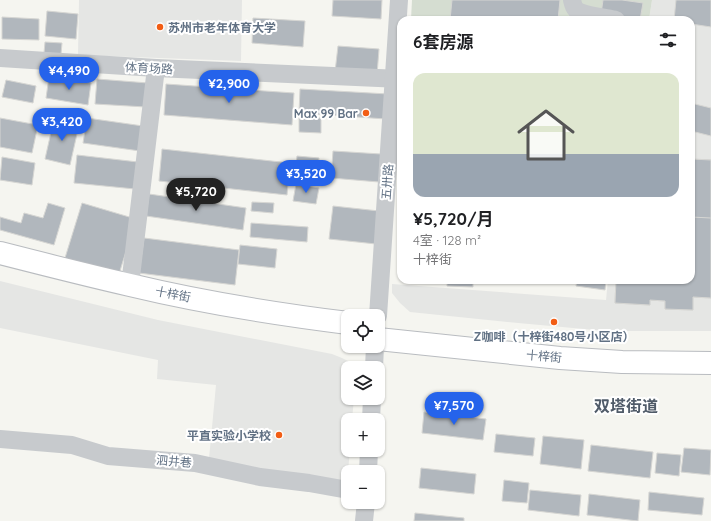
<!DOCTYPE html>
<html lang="zh">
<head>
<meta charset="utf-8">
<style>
	body { margin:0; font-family:Quicksand,"Noto Sans SC",sans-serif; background:#f6f6f6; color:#202124; height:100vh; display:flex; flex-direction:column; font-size:15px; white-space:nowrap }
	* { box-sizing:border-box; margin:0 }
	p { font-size:13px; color:#757577 }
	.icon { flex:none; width:22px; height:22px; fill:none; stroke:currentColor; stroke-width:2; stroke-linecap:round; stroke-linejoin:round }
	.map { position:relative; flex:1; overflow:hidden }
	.drawer { position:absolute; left:397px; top:16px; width:298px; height:268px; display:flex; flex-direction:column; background:#fff; border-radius:12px; box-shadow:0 1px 3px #0004 }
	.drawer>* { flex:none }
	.buttons { position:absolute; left:341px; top:309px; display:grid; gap:8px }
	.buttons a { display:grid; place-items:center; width:44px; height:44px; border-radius:8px; background:#fff; box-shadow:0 1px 3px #0004; font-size:20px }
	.price { position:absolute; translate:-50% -34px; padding:0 9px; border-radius:14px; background:#2563eb; color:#fff; font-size:13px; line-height:26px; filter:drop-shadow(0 1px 2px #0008) }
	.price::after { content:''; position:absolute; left:50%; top:24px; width:12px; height:9px; margin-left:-6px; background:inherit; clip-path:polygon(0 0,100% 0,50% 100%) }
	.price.active { background:#222; color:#fff }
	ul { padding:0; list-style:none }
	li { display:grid; align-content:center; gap:8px; height:212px; padding:0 16px }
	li+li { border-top:1px solid #e0e0e0 }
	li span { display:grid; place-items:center; height:124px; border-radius:12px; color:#555 }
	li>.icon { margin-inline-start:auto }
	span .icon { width:72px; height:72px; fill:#fffc; stroke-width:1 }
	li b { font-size:17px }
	h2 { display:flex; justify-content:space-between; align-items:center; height:48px; padding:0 16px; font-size:17px }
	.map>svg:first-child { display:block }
	.built { fill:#e5e6e4 }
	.green { fill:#d5ddd1 }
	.building { fill:#b1b7bd; stroke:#d6d6d3 }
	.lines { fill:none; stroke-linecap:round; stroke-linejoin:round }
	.major-casing { stroke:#b9bcc0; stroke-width:24 }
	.minor { stroke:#c7cacd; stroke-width:18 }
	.major { stroke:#fff; stroke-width:22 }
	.poi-dot { fill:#f25d14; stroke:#fff; stroke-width:1.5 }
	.labels { text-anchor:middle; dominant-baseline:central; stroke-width:4; stroke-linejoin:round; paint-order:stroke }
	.poi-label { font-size:12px; font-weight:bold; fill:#617184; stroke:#fff; text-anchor:end }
	.street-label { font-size:12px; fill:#617184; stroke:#fff }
	.district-label { font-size:16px; font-weight:bold; fill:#505b69; stroke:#fff }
</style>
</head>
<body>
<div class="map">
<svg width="711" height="521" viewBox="0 0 711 521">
	<rect width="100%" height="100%" fill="#f5f5f0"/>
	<g class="built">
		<polygon points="79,0 242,0 241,61 78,55"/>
		<polygon points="652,0 711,0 711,331 606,331 518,323 410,312 400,303 392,293 392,284 606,300 608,280 691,280 691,20 649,20"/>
		<polygon points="0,281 158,320 332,354 342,358 348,361 352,368 348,368 348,398 354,398 352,420 348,420 348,450 350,450 347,482 208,469 216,385 157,379 158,360 0,328"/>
	</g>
	<polygon class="green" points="412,0 652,0 649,20 411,20"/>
	<g class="building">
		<polygon points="333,0 382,0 381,19 332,16"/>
		<polygon points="452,0 560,0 558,20 450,20"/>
		<polygon points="603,0 622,0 643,3 640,20 601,14"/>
		<polygon points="676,0 711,0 711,27 691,24 691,20 674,20"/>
		<polygon points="47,11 78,14 76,39 45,36"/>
		<polygon points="2,17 39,19 39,40 2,39"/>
		<polygon points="253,18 305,21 303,47 252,43"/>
		<polygon points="45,42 62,43 61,54 44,53"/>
		<polygon points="338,46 379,49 377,75 335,72"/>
		<polygon points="49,77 91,83 88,105 46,98"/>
		<polygon points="97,79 148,83 146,107 95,104"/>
		<polygon points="6,80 36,86 33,103 2,97"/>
		<polygon points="166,84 294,93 292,125 164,115"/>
		<polygon points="300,89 388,94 386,119 299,113"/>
		<polygon points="691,103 711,108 711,136 691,131"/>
		<polygon points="299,117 321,118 321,133 299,132"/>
		<polygon points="0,118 38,125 32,153 0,147"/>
		<polygon points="87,118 143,126 140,151 83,143"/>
		<polygon points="54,119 79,125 70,165 45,159"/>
		<polygon points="162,149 290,163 287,195 159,181"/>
		<polygon points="333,151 381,154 379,182 331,178"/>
		<polygon points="77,155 138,162 135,189 74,183"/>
		<polygon points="297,156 319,158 318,174 295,172"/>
		<polygon points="2,157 35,163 32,185 0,180"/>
		<polygon points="691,159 711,160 711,194 691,193"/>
		<polygon points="691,159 711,160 711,298 693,297 693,310 665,309 665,301 650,300 650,305 615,303 616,280 691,280"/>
		<polygon points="296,184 319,188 316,204 293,201"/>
		<polygon points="149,194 246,208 243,230 146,216"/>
		<polygon points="252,202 274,203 273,213 251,211"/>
		<polygon points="48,203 65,208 54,245 0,230 0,217 21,223 24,213 43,218"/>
		<polygon points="82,203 136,219 119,274 65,258"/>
		<polygon points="333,206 379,211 376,244 329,239"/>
		<polygon points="691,217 711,218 711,298 693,297 693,310 665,309 665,301 650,300 650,305 615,303 616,280 691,280"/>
		<polygon points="251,223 308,227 307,242 250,237"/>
		<polygon points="144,238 239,250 235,285 139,273"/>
		<polygon points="240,245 277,249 275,268 238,264"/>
		<polygon points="401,280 444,280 444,283"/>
		<polygon points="447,280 473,280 473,287 447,286"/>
		<polygon points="577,280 606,280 605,290 576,286"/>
		<polygon points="424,412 486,419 483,440 422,433"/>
		<polygon points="496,434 535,438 533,456 494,452"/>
		<polygon points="543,436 584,440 581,469 540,464"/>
		<polygon points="591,445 653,452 650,478 588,471"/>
		<polygon points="684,448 711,450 710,475 681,472"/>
		<polygon points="657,453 681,455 679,476 655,473"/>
		<polygon points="421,468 476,474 474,494 419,488"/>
		<polygon points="504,480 529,483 527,503 502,501"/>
		<polygon points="530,490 581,495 579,516 528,510"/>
		<polygon points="649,492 704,498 702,515 648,510"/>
		<polygon points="589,494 640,500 638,521 587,515"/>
		<polygon points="415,513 464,518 464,521 414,521"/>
	</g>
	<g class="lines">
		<g class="major-casing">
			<g id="major">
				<path d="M0 253C43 264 86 275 130 285 201 302 275 314 348 323"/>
				<polyline points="378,339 560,358 622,362 711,363"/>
			</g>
		</g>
		<g class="minor">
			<path d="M572 0C573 4 574 9 578 11 584 15 607 18 616 20"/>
			<polyline points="0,58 156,68 401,79"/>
			<polyline points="130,285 156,68"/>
			<polyline points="378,316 399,0"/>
			<polyline points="374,368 375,346"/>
			<polyline points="371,420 372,398"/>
			<polyline points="0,439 72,445 108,456 195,463 260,477 309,483 348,490"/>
			<polyline points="368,472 369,450"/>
			<polyline points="364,521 366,502"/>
		</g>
		<use href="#major" class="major"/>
	</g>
	<g class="poi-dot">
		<circle cx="160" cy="27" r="4"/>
		<circle cx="366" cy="113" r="4"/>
		<circle cx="554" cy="322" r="4"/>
		<circle cx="279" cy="435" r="4"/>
	</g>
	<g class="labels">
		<g class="poi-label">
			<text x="168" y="27" text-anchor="start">苏州市老年体育大学</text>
			<text x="358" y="113">Max 99 Bar</text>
			<text x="554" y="336" text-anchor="middle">Z咖啡（十梓街480号小区店）</text>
			<text x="271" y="435">平直实验小学校</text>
		</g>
		<g class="street-label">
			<text transform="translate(149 68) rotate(3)">体育场路</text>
			<text transform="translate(387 182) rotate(-86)">五卅路</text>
			<text transform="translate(173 294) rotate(11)">十梓街</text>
			<text transform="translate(544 356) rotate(5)">十梓街</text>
			<text transform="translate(174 461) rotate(5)">泗井巷</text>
		</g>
		<g class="district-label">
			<text x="626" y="406">双塔街道</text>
		</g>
	</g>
</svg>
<div class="buttons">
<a><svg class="icon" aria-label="locate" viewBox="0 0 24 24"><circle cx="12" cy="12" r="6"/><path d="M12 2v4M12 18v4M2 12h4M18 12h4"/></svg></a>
<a><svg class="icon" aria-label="layers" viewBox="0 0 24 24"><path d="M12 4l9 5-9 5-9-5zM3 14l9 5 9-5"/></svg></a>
<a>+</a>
<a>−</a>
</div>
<b class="price" style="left:69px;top:91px">¥4,490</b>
<b class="price" style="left:229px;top:104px">¥2,900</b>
<b class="price" style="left:62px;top:142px">¥3,420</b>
<b class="price" style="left:306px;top:194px">¥3,520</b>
<b class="price active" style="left:196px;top:212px">¥5,720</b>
<b class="price" style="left:454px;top:426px">¥7,570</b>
<section class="drawer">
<h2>6套房源<svg class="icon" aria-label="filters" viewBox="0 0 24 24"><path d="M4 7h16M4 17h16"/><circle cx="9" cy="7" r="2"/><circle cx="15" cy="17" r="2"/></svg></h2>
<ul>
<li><span style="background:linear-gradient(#dfe7d0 65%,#9aa5b1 0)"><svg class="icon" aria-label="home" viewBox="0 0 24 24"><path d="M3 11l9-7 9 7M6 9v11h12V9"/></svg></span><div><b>¥5,720/月</b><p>4室 · 128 m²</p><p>十梓街</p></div></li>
</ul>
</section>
</div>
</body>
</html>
